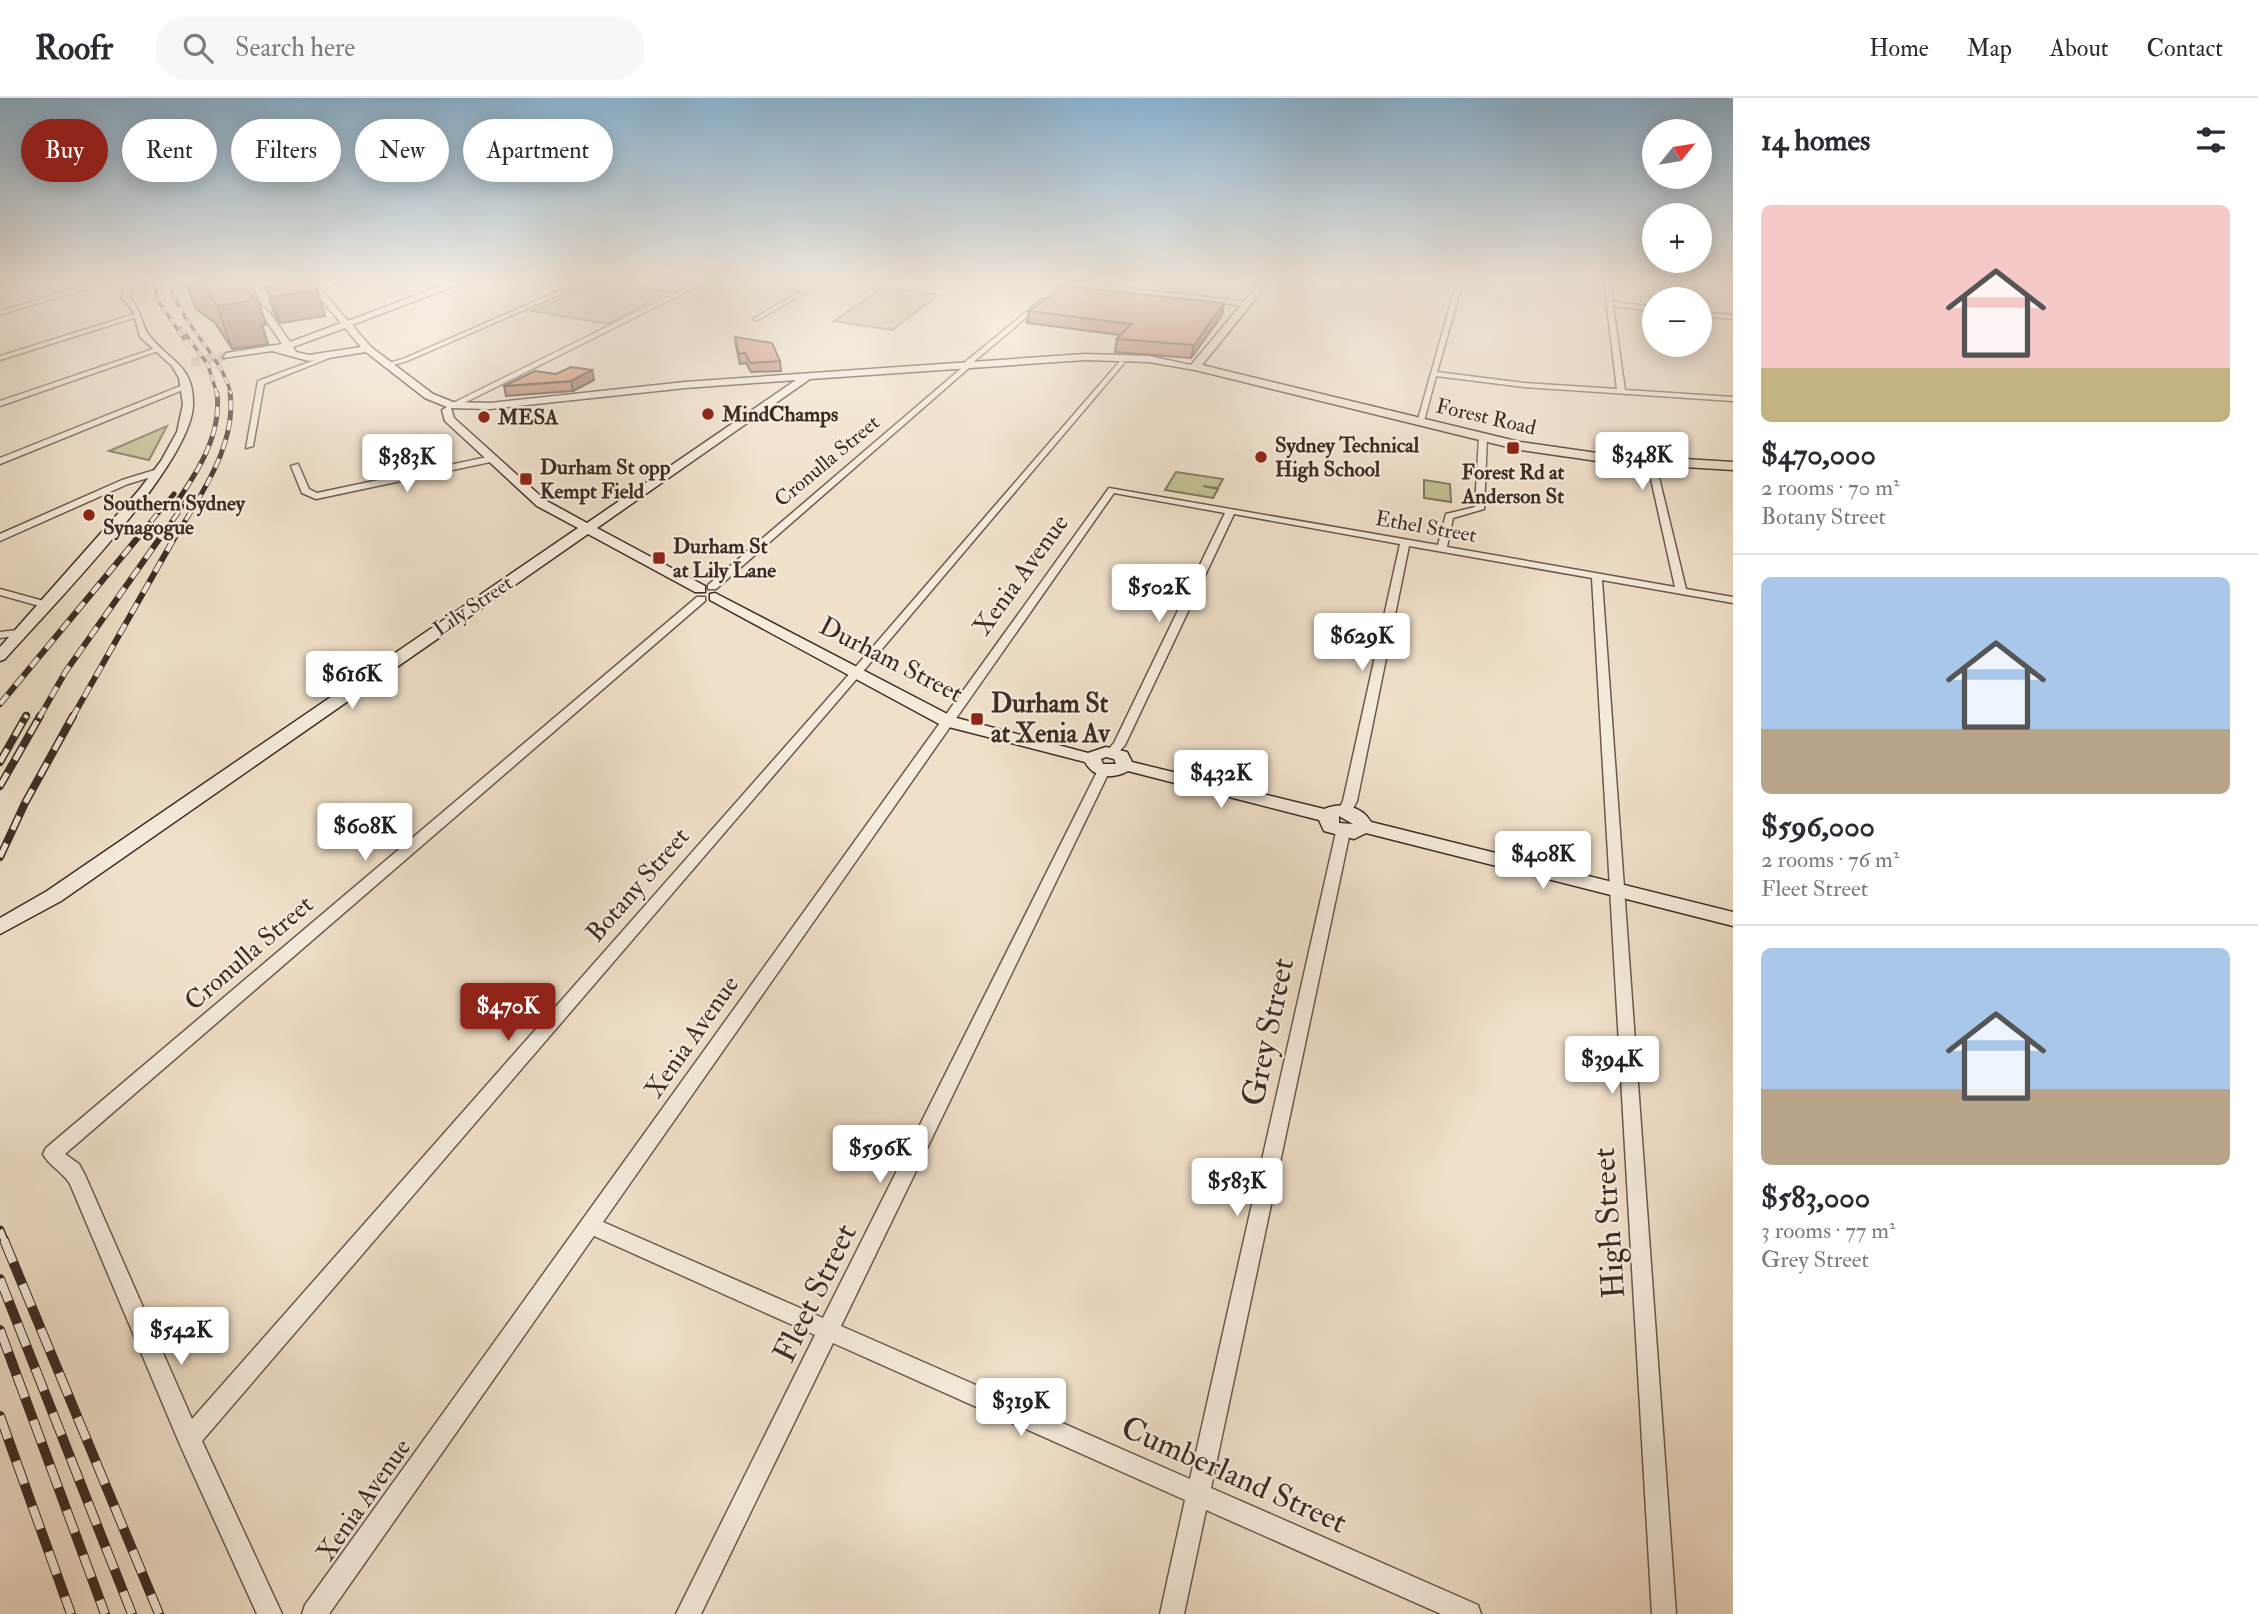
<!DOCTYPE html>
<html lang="en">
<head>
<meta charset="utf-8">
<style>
	body { margin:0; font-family:"IM FELL Double Pica",serif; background:#f7f7f7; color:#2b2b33; height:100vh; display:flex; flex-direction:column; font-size:26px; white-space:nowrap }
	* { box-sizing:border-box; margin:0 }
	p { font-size:23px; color:#7c7c81 }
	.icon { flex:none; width:38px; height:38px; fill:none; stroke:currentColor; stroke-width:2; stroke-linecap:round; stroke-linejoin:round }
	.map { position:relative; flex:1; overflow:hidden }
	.details { display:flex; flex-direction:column; background:#fff; width:525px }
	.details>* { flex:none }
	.top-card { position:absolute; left:21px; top:21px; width:665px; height:63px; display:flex; gap:14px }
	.needle { width:46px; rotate:60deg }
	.fabs { position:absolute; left:1642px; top:21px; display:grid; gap:14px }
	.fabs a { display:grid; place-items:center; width:70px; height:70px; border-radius:50%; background:#fff; box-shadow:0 4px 18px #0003; font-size:35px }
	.price { position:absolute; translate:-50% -60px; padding:0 16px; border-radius:7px; background:#fff; color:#222; font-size:23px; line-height:46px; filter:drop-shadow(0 2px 4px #0008) }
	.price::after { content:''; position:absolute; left:50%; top:42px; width:21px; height:16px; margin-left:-10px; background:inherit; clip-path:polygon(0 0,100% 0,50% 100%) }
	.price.current { background:#8f2418; color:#fff }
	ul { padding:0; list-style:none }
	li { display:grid; align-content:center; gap:14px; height:371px; padding:0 28px }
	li+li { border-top:2px solid #e1e1e2 }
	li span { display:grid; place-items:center; height:217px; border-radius:10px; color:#555 }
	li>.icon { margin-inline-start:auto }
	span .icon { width:126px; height:126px; fill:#fffc; stroke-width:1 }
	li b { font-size:30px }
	h2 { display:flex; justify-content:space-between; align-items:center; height:84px; padding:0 28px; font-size:30px }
	.pill { padding:0 24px; border-radius:32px; background:#fff; box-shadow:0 4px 18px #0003; font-size:24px; line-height:63px }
	.pill.current { background:#8f2418; color:#fff }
	header { display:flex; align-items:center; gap:42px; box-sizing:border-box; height:98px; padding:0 35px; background:#fff; border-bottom:2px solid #e1e1e2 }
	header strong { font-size:33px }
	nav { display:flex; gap:38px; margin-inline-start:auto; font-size:24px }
	.search { width:490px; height:63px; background:#f7f7f7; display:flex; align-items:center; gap:18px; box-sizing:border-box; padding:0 24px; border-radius:38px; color:#7c7c81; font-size:26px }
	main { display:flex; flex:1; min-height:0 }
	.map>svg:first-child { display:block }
	.green { fill:#c0c092; stroke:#7e765c; stroke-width:2 }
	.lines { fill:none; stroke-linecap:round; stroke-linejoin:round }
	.secondary-tunnel { stroke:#ccbca8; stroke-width:9; stroke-dasharray:9 4.5; stroke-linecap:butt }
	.street-casing { stroke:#6a594e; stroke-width:3 }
	.secondary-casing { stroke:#3d2c25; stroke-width:3 }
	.primary-casing { stroke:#3d2c25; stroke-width:3 }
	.street { fill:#f5ebdc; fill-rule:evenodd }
	.secondary { fill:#f5ebdc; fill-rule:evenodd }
	.primary { fill:#f0e0c9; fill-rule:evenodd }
	.rail-far5-casing { stroke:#3d2c25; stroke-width:3.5 }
	.rail-far4-casing { stroke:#3d2c25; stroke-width:5 }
	.rail-far3-casing { stroke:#3d2c25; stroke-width:6 }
	.rail-far2-casing { stroke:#3d2c25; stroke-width:8 }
	.rail-far1-casing { stroke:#3d2c25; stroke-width:9 }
	.rail-casing { stroke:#3d2c25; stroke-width:10 }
	.rail-far5 { stroke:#f5ebdc; stroke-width:2.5; stroke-dasharray:7; stroke-linecap:butt }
	.rail-far4 { stroke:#f5ebdc; stroke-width:3.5; stroke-dasharray:10; stroke-linecap:butt }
	.rail-far3 { stroke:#f5ebdc; stroke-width:4.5; stroke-dasharray:12; stroke-linecap:butt }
	.rail-far2 { stroke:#f5ebdc; stroke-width:5; stroke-dasharray:15; stroke-linecap:butt }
	.rail-far1 { stroke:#f5ebdc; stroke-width:6; stroke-dasharray:19; stroke-linecap:butt }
	.rail { stroke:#f5ebdc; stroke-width:8; stroke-dasharray:24; stroke-linecap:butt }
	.wall { fill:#b2755c; stroke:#3d2c25; stroke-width:2 }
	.shaded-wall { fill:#915f4b; stroke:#3d2c25; stroke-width:2 }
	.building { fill:#cf886b; stroke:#3d2c25; stroke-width:2 }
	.poi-dot { fill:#8f2418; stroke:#f5ebdc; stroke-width:2.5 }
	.labels { text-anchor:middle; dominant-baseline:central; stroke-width:5; stroke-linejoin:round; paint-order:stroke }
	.far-poi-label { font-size:21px; font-weight:bold; fill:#3d2c25; stroke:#f5ebdc; text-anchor:start }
	.far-street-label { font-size:21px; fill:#3d2c25; stroke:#f5ebdc }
	.street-label { font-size:26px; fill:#3d2c25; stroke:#f5ebdc }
	.poi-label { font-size:26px; font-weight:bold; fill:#3d2c25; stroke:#f5ebdc; text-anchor:start }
	.near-street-label { font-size:32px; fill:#3d2c25; stroke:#f5ebdc }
</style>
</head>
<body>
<header>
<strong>Roofr</strong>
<div class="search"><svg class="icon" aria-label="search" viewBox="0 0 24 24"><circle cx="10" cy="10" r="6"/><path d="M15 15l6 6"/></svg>Search here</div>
<nav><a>Home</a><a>Map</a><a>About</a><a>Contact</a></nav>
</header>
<main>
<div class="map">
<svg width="1733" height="1516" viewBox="0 0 1733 1516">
	<rect width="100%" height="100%" fill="#f0e0c9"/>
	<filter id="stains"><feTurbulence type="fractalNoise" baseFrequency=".00286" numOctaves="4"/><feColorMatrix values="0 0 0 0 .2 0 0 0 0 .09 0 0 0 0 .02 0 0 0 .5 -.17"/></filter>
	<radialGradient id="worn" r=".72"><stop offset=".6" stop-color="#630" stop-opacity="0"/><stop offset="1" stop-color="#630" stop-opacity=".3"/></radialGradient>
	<g class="green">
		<polygon points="599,184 668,194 608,226 532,213"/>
		<polygon points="882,190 938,197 892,232 834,223"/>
		<polygon points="167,328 149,362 109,353"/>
		<polygon points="1176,374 1223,381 1218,390 1203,388 1218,391 1213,400 1165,392"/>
		<polygon points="1424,382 1450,386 1451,404 1424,400"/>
	</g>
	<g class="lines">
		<polyline class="secondary-tunnel" points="191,264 226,258"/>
		<g class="street-casing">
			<g id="street">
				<polygon points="100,183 111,183 0,217 0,213"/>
				<polygon points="582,183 591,183 407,263 386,269 382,267 403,261"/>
				<polygon points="700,183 708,183 456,309 449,307"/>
				<polygon points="817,183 825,183 758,222 753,221"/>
				<polygon points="1342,183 1348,183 1349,189 1345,189"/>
				<polygon points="1457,183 1463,183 1437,274 1524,285 1617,291 1604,183 1610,183 1613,204 1654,209 1654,213 1613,208 1625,292 1733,299 1733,303 1524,289 1436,278 1424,323 1417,325"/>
				<polygon points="1076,184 1247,204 1250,206 1247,208 1076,188 1069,189 1059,196 1054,195 1065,187"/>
				<polygon points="1042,201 1047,202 971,266 970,269 716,491 708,491 708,487 964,268 965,264"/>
				<polygon points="1699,214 1733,217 1733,221 1699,218"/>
				<polygon points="138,215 140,218 0,262 0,258"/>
				<polygon points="159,249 161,252 0,308 0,303"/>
				<polygon points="334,255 339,256 264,286 253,348 246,350 258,283"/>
				<path d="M1120 263 1125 264 860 577 202 1343 282 1516H257L181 1349 70 1086C63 1074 49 1068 43 1056L46 1050 697 499H705V503L65 1056 79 1066 85 1077 192 1321 852 573Z"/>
				<polygon points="183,287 190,289 0,366 0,360"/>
				<polygon points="1483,337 1487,339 1484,411 1453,420 1447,449 1675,489 1647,363 1651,360 1655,363 1686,491 1733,499 1733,505 1602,482 1676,1516 1652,1516 1592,480 1409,448 1357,703 1350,716 1345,717 1338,713 1343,703 1400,446 1234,416 1125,647 1116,657 1112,658 1106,654 1114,645 1225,415 1114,395 603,1124 823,1220 1098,672 1104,668 1109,669 1110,672 841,1228 1190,1381 1336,734 1343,730 1348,731 1350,734 1211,1390 1478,1507 1481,1516 1441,1516 1206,1412 1184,1516 1160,1516 1185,1402 833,1245 701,1516 676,1516 815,1237 594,1138 329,1516 302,1516 305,1507 1109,390 1438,447 1446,416 1475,409 1479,339"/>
				<polygon points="492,358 495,359 495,363 316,401 302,395 291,368 298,366 309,391 317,395"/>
				<polygon points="158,371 162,374 161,376 128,386 0,443 0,436 122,382"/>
				<polygon points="0,491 47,504 48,506 43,509 0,497"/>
				<polygon points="18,532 22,533 22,537 0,540 0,534"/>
			</g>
		</g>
		<g class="secondary-casing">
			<g id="secondary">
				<path d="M125 183H133L130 200C143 215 141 227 149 237 168 263 194 266 193 306 193 366 49 511 5 561L0 563V549L139 392 161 363 177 334 183 306 179 280 172 268 140 239 133 213 122 200Z"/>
				<path d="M225 183H234L270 215 290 244 341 225 316 196 304 199V195L313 191 306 183H315L319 188 328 183H339L322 192 348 223 454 183H467L352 227 371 249 433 296 453 304 490 305 685 284 1085 256 1149 258 1200 269 1195 272 1149 264 1085 262 810 281 597 430 705 488V494H695L588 436 61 803 0 836V820L47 793 578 430 537 408 445 323 442 312 447 309 425 300 366 254 309 263 272 253 223 260 226 255 282 246 264 219ZM345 230 361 249 309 257 296 254 293 249ZM796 282 587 425 545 402 454 320 451 310 490 311 685 290Z"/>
				<path d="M715 495 953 619 1088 655 1106 649 1127 654 1132 664 1324 711C1340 704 1361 707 1371 724L1733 814V828L1366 735 1354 741 1324 733 1319 722 1128 673C1114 681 1094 681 1085 664L941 627 710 502V496ZM1106 659 1114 661 1116 666H1103L1101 661ZM1339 718 1353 726 1339 725Z"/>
			</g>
		</g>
		<g class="primary-casing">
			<polygon id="primary" points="1261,183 1270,183 1202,267 1520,344 1604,356 1733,364 1733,372 1604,364 1520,352 1191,271 1191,267"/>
		</g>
		<use href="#street" class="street"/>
		<use href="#secondary" class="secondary"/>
		<use href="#primary" class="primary"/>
		<g class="rail-far5-casing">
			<g id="rail-far5">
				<polyline points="156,183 156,200 184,241"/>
				<path d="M169 183C179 227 220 253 231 296"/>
				<polyline points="181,230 208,267 217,296"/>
			</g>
		</g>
		<g class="rail-far4-casing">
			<g id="rail-far4">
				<path d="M174 408C197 375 222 337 217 295"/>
				<polyline points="138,439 174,396"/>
				<polyline points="161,439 187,402"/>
				<path d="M175 439C201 398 237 345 230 295"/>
			</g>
		</g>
		<g class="rail-far3-casing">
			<g id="rail-far3">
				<polyline points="0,606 140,437"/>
				<polyline points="25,620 27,617"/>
				<polyline points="39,620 66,573 162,437"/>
				<polyline points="72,620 176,437"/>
			</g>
		</g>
		<g class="rail-far2-casing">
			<g id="rail-far2">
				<polyline points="0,664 26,618"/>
				<polyline points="0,688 40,618"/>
				<polyline points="0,759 25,705 73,618"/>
			</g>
		</g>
		<g class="rail-far1-casing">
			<polyline id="rail-far1" points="0,1132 5,1144"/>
		</g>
		<g class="rail-casing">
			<g id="rail">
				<polyline points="4,1142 159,1516"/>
				<polyline points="0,1181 132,1516"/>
				<polyline points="0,1232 105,1516"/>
				<polyline points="0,1318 71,1516"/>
			</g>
		</g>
		<use href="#rail-far5" class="rail-far5"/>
		<use href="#rail-far4" class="rail-far4"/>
		<use href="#rail-far3" class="rail-far3"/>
		<use href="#rail-far2" class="rail-far2"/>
		<use href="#rail-far1" class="rail-far1"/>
		<use href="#rail" class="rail"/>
	</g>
	<g class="wall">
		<polygon points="185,183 251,183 266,227 262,227 268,246 232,251 215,225 195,210"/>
		<polygon points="266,190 317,192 325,218 280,225 274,215"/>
		<polygon points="1224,205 1222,217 1191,260 1115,254 1117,241 1120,237 1027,225 1029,213"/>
		<polygon points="735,239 780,263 781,273 751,274 746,265 740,266 736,248"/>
		<polygon points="594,282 573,293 506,298 504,288"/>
	</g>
	<g class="shaded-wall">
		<polygon points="252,185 266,227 262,227 268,246 232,251 217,208 243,186"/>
		<polygon points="317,192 325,218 280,225 272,199"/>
		<polygon points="1224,205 1222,217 1191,260 1194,247"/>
		<polygon points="592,272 594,282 573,293 571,283"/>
	</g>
	<g class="building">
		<polygon points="201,183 251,183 252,185 243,186 254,202 217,208"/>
		<polygon points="283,183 310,183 317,192 272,199 266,190"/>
		<polygon points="1063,188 1224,205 1194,247 1117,241 1131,226 1029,213"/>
		<polygon points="735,239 772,245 780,263 750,265 745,255 739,256"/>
		<polygon points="571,269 592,272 571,283 504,288 535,273 556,276"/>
	</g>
	<linearGradient id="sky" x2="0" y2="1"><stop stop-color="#8ab7d8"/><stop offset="0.46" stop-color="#f8f1e7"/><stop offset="1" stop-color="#f8f1e7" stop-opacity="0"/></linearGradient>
	<rect width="1733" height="396" fill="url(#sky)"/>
	<g class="poi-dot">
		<circle cx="708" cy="316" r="7"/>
		<circle cx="484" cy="319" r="7"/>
		<rect x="1506" y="343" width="14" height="14" rx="3.5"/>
		<circle cx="1261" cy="359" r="7"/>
		<rect x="519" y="374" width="14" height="14" rx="3.5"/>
		<circle cx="89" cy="417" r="7"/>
		<rect x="652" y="453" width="14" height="14" rx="3.5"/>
		<rect x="970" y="614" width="14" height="14" rx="3.5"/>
	</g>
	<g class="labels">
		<g class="far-poi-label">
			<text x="722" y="316">MindChamps</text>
			<text x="498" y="319">MESA</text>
			<text x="1275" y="347">Sydney Technical<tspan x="1275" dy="24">High School</tspan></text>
			<text x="540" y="369">Durham St opp<tspan x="540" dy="24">Kempt Field</tspan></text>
			<text x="1513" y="374" text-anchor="middle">Forest Rd at<tspan x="1513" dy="24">Anderson St</tspan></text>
			<text x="103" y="405">Southern Sydney<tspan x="103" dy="24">Synagogue</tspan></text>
			<text x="673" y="448">Durham St<tspan x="673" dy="24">at Lily Lane</tspan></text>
		</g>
		<g class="far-street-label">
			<text transform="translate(1486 319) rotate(13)">Forest Road</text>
			<text transform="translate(827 363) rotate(-40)">Cronulla Street</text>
			<text transform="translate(1426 429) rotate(10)">Ethel Street</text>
			<text transform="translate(473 508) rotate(-34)">Lily Street</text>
		</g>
		<g class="street-label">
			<text transform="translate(1021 477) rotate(-54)">Xenia Avenue</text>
			<text transform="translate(891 562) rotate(27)">Durham Street</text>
			<text transform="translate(638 787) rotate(-49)">Botany Street</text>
			<text transform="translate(249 855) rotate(-41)">Cronulla Street</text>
			<text transform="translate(692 939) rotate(-55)">Xenia Avenue</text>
			<text transform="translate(364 1402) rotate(-55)">Xenia Avenue</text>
		</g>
		<g class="poi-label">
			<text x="991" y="606">Durham St<tspan x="991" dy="30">at Xenia Av</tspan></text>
		</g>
		<g class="near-street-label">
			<text transform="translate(1268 934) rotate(-78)">Grey Street</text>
			<text transform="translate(1609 1125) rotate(-94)">High Street</text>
			<text transform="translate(815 1195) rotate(-64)">Fleet Street</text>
			<text transform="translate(1234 1377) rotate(24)">Cumberland Street</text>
		</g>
	</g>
	<rect width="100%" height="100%" filter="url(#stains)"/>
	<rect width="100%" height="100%" fill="url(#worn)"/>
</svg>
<div class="fabs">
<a><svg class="needle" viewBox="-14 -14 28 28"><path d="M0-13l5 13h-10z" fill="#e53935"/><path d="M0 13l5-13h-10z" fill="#7c7c81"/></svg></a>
<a>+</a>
<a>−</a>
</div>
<b class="price" style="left:1642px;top:394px">$348K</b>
<b class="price" style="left:407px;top:396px">$383K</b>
<b class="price" style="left:1159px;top:526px">$502K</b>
<b class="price" style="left:1362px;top:575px">$629K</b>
<b class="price" style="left:352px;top:613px">$616K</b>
<b class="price" style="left:1221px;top:712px">$432K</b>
<b class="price" style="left:365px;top:765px">$608K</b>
<b class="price" style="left:1543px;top:793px">$408K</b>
<b class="price current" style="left:508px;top:945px">$470K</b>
<b class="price" style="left:1612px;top:998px">$394K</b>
<b class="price" style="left:880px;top:1087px">$596K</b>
<b class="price" style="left:1237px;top:1120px">$583K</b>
<b class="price" style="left:181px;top:1269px">$542K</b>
<b class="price" style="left:1021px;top:1340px">$319K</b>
<div class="top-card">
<a class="pill current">Buy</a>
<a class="pill">Rent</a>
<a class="pill">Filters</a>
<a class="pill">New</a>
<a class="pill">Apartment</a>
</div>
</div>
<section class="details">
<h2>14 homes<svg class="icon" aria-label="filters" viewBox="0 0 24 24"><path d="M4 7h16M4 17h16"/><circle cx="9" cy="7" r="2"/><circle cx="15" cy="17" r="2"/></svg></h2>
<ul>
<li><span style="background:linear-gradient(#f6c9c9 75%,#c2b280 0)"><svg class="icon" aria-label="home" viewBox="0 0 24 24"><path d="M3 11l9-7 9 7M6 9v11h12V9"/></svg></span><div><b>$470,000</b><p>2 rooms · 70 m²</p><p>Botany Street</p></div></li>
<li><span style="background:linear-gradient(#a9c7e8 70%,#b9a48a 0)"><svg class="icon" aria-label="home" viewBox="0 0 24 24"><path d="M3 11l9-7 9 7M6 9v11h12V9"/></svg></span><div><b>$596,000</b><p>2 rooms · 76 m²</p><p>Fleet Street</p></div></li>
<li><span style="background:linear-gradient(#a9c7e8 65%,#b9a48a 0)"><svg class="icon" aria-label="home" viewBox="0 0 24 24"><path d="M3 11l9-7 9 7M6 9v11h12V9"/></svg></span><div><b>$583,000</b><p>3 rooms · 77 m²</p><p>Grey Street</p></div></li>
</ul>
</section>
</main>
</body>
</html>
